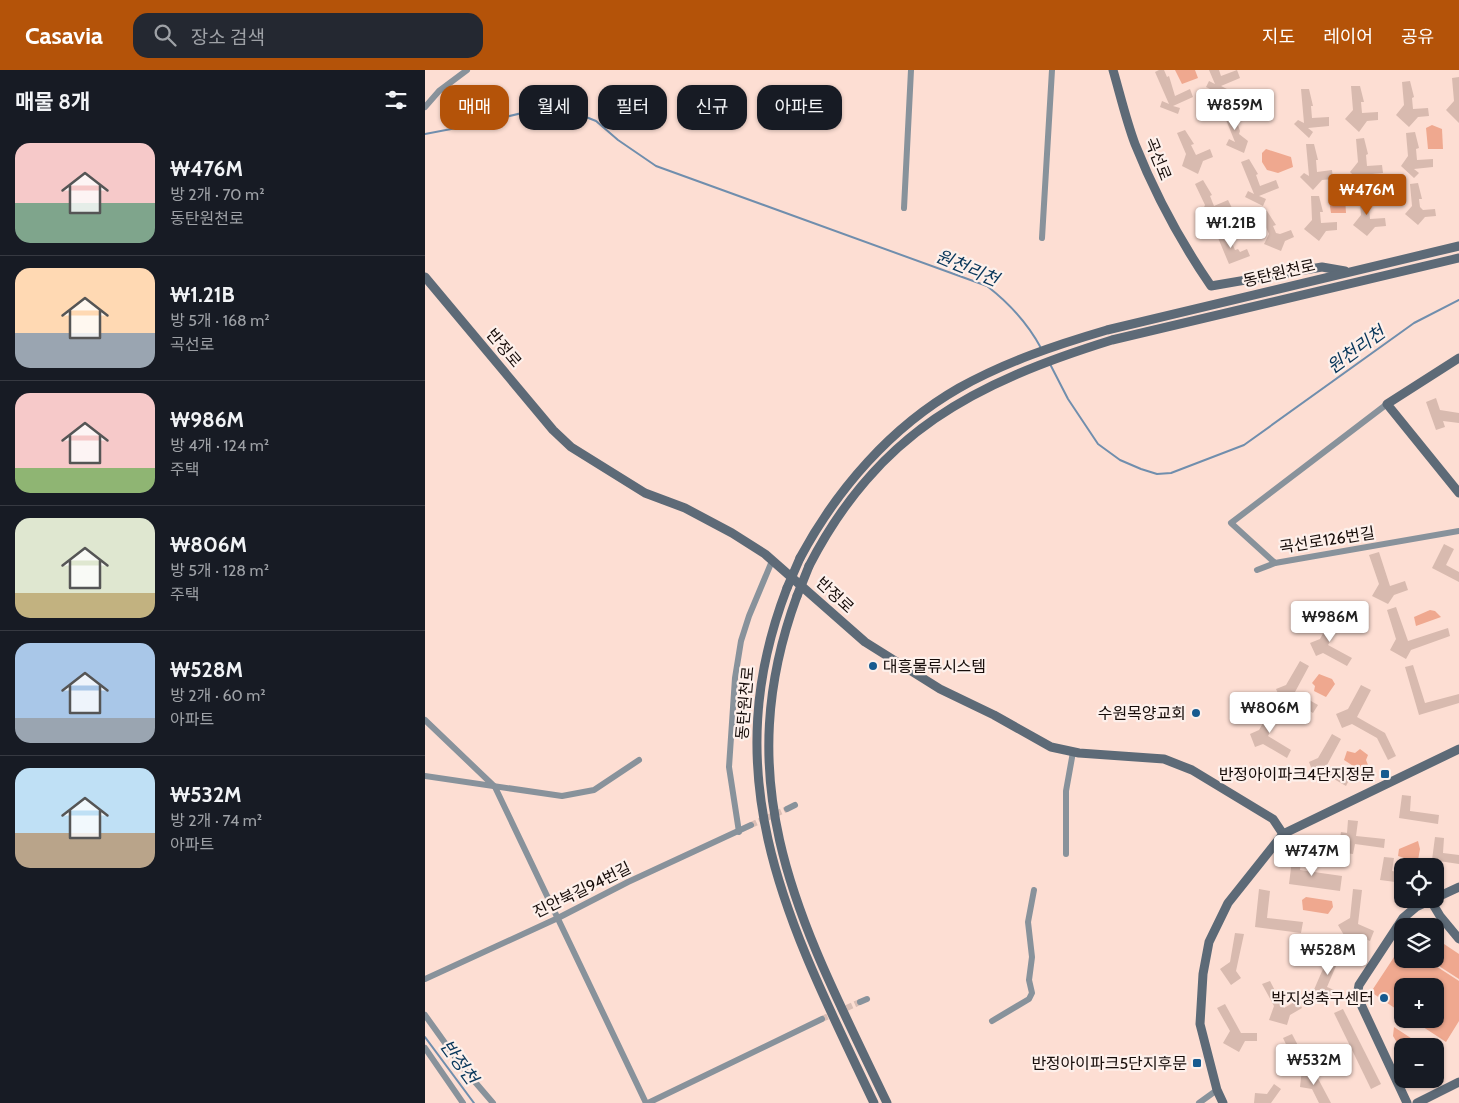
<!DOCTYPE html>
<html lang="ko">
<head>
<meta charset="utf-8">
<style>
	body { margin:0; font-family:Cabin,"Noto Sans KR",sans-serif; background:#242831; color:#f1f3f6; height:100vh; display:flex; flex-direction:column; font-size:19px; white-space:nowrap }
	* { box-sizing:border-box; margin:0 }
	p { font-size:16px; color:#9ea1a6 }
	.icon { flex:none; width:28px; height:28px; fill:none; stroke:currentColor; stroke-width:2; stroke-linecap:round; stroke-linejoin:round }
	.map { position:relative; flex:1; overflow:hidden }
	.panel { display:flex; flex-direction:column; background:#171b24; width:425px }
	.panel>* { flex:none }
	.hud { position:absolute; left:15px; top:15px; width:475px; height:45px; display:flex; gap:10px }
	.controls { position:absolute; left:969px; top:788px; display:grid; gap:10px }
	.controls a { display:grid; place-items:center; width:50px; height:50px; border-radius:10px; background:#171b24; box-shadow:0 1px 4px #0004; font-size:25px }
	.price { position:absolute; translate:-50% -42px; padding:0 11px; border-radius:5px; background:#fff; color:#222; font-size:16px; line-height:32px; filter:drop-shadow(0 1px 2px #0008) }
	.price::after { content:''; position:absolute; left:50%; top:30px; width:15px; height:11px; margin-left:-8px; background:inherit; clip-path:polygon(0 0,100% 0,50% 100%) }
	.price.on { background:#b45309; color:#fff }
	ul { padding:0; list-style:none }
	li { display:flex; align-items:center; gap:15px; height:125px; padding:0 15px }
	li+li { border-top:1px solid #363941 }
	li span { display:grid; place-items:center; flex:none; width:140px; height:100px; border-radius:15px; color:#555 }
	li>.icon { margin-inline-start:auto }
	span .icon { width:60px; height:60px; fill:#fffc; stroke-width:1 }
	li b { font-size:21px }
	h2 { display:flex; justify-content:space-between; align-items:center; height:60px; padding:0 15px; font-size:21px }
	.chip { padding:0 18px; border-radius:15px; background:#171b24; box-shadow:0 1px 4px #0004; font-size:18px; line-height:45px }
	.chip.on { background:#b45309; color:#fff }
	header { display:flex; align-items:center; gap:30px; box-sizing:border-box; height:70px; padding:0 25px; background:#b45309; color:#fff }
	header strong { font-size:24px }
	nav { display:flex; gap:28px; margin-inline-start:auto; font-size:18px }
	.search { width:350px; height:45px; background:#242831; display:flex; align-items:center; gap:12px; box-sizing:border-box; padding:0 18px; border-radius:15px; color:#9ea1a6; font-size:19px }
	main { display:flex; flex:1; min-height:0 }
	.map>svg:first-child { display:block }
	.green { fill:#efa88f }
	.lines { fill:none; stroke-linecap:round; stroke-linejoin:round }
	.stream { stroke:#708ead; stroke-width:2 }
	.building { fill:#d8baaf }
	.street-tunnel { stroke:#dabeb5; stroke-width:6; stroke-dasharray:6 3; stroke-linecap:butt }
	.street { stroke:#88929b; stroke-width:6 }
	.secondary { stroke:#5d6a77; stroke-width:9 }
	.secondary-bridge { stroke:#5d6a77; stroke-width:9 }
	.poi-dot { fill:#175a8f; stroke:#fdf0eb; stroke-width:2 }
	.labels { text-anchor:middle; dominant-baseline:central; stroke-width:4.5; stroke-linejoin:round; paint-order:stroke }
	.street-label { font-size:16px; fill:#160c09; stroke:#fdf0eb }
	.poi-label { font-size:16px; fill:#160c09; stroke:#fdf0eb; text-anchor:end }
	.water-label { font-size:18px; font-style:italic; fill:#08365a; stroke:#fdf0eb }
</style>
</head>
<body>
<header>
<strong>Casavia</strong>
<div class="search"><svg class="icon" aria-label="search" viewBox="0 0 24 24"><circle cx="10" cy="10" r="6"/><path d="M15 15l6 6"/></svg>장소 검색</div>
<nav><a>지도</a><a>레이어</a><a>공유</a></nav>
</header>
<main>
<section class="panel">
<h2>매물 8개<svg class="icon" aria-label="filters" viewBox="0 0 24 24"><path d="M4 7h16M4 17h16"/><circle cx="9" cy="7" r="2"/><circle cx="15" cy="17" r="2"/></svg></h2>
<ul>
<li><span style="background:linear-gradient(#f6c9c9 60%,#7fa58c 0)"><svg class="icon" aria-label="home" viewBox="0 0 24 24"><path d="M3 11l9-7 9 7M6 9v11h12V9"/></svg></span><div><b>₩476M</b><p>방 2개 · 70 m²</p><p>동탄원천로</p></div></li>
<li><span style="background:linear-gradient(#ffd9b3 65%,#9aa5b1 0)"><svg class="icon" aria-label="home" viewBox="0 0 24 24"><path d="M3 11l9-7 9 7M6 9v11h12V9"/></svg></span><div><b>₩1.21B</b><p>방 5개 · 168 m²</p><p>곡선로</p></div></li>
<li><span style="background:linear-gradient(#f6c9c9 75%,#8fb573 0)"><svg class="icon" aria-label="home" viewBox="0 0 24 24"><path d="M3 11l9-7 9 7M6 9v11h12V9"/></svg></span><div><b>₩986M</b><p>방 4개 · 124 m²</p><p>주택</p></div></li>
<li><span style="background:linear-gradient(#dfe7d0 75%,#c2b280 0)"><svg class="icon" aria-label="home" viewBox="0 0 24 24"><path d="M3 11l9-7 9 7M6 9v11h12V9"/></svg></span><div><b>₩806M</b><p>방 5개 · 128 m²</p><p>주택</p></div></li>
<li><span style="background:linear-gradient(#a9c7e8 75%,#9aa5b1 0)"><svg class="icon" aria-label="home" viewBox="0 0 24 24"><path d="M3 11l9-7 9 7M6 9v11h12V9"/></svg></span><div><b>₩528M</b><p>방 2개 · 60 m²</p><p>아파트</p></div></li>
<li><span style="background:linear-gradient(#bfe0f5 65%,#b9a48a 0)"><svg class="icon" aria-label="home" viewBox="0 0 24 24"><path d="M3 11l9-7 9 7M6 9v11h12V9"/></svg></span><div><b>₩532M</b><p>방 2개 · 74 m²</p><p>아파트</p></div></li>
</ul>
</section>
<div class="map">
<svg width="1034" height="1033" viewBox="0 0 1034 1033">
	<rect width="100%" height="100%" fill="#fdded3"/>
	<g class="green">
		<polygon points="750,0 770,0 773,8 757,14"/>
		<polygon points="1007,55 1017,59 1018,79 1003,79 1001,58"/>
		<polygon points="841,79 866,87 868,97 853,103 842,100 837,92 837,83"/>
		<polygon points="920,128 921,143 906,143 904,130"/>
		<polygon points="1005,540 1010,541 1016,547 991,556 989,547"/>
		<polygon points="894,604 907,609 910,614 901,627 889,621 890,616 887,613"/>
		<polygon points="935,679 943,685 941,690 943,695 933,699 919,690 922,681 930,683"/>
		<polygon points="993,771 995,779 993,790 988,791 973,786 974,779"/>
		<polygon points="881,827 907,831 908,837 903,844 878,840 877,830"/>
		<polygon points="1010,868 1034,884 1034,909 1003,889 1010,889"/>
		<polygon points="977,875 978,889 1000,889 1034,911 1034,951 1021,972 986,949 1010,949 1010,916 978,916 977,943 946,922"/>
		<polygon points="969,957 998,976 978,976 977,981 968,966"/>
	</g>
	<g class="lines">
		<g class="stream">
			<path d="M0 64 47 55 122 37H136L171 51 193 70 231 96 562 216C584 233 603 254 616 278"/>
			<polyline points="625,294 643,329 673,374 695,390 716,399 732,404 746,403 819,375 989,253 1034,230"/>
			<polyline points="0,967 49,1033"/>
		</g>
	</g>
	<g class="building">
		<polygon points="734,0 739,0 742,7 744,6 750,26 765,19 768,27 748,36 755,38 753,44 735,37 737,31 744,34 730,2"/>
		<polygon points="784,0 794,0 796,6 812,0 815,8 796,16 802,19 797,25 781,17 784,11 790,14"/>
		<polygon points="1034,7 1034,53 1021,40 1029,31 1027,8"/>
		<polygon points="985,11 989,27 987,28 988,39 1003,38 1004,46 993,47 984,57 971,45 979,35 977,12"/>
		<polygon points="926,16 935,16 939,32 936,32 937,43 953,42 953,50 942,51 934,62 920,49 928,40"/>
		<polygon points="876,19 884,19 888,36 886,36 887,48 904,47 904,56 883,58 888,62 884,68 869,54 873,50 879,53"/>
		<polygon points="805,36 814,51 812,52 815,61 814,64 823,71 819,83 801,75 804,69 810,72 797,40"/>
		<polygon points="760,60 769,74 766,75 771,85 785,79 788,87 778,91 773,104 757,96 761,84 752,63"/>
		<polygon points="990,62 994,78 991,79 992,90 1008,89 1008,97 989,99 994,103 989,108 976,96 983,86 981,63"/>
		<polygon points="939,68 943,84 941,85 942,96 957,95 958,103 947,104 938,114 925,102 933,92 931,69"/>
		<polygon points="881,74 889,74 893,90 891,90 892,102 907,100 908,109 897,110 888,120 875,107 879,103 884,106"/>
		<polygon points="824,89 833,104 831,105 835,116 851,110 854,118 834,126 841,129 838,136 820,127 823,121 829,124 816,92"/>
		<polygon points="778,110 787,125 785,126 789,136 803,130 807,138 796,142 792,155 775,146 780,135 770,114"/>
		<polygon points="993,113 997,129 994,129 995,137 998,140 1010,139 1011,146 1000,147 993,155 980,144 987,136 985,114"/>
		<polygon points="942,121 946,137 944,138 945,149 960,148 961,156 950,157 942,166 928,155 936,145 934,122"/>
		<polygon points="886,126 894,126 898,142 895,142 896,153 912,152 912,160 901,161 894,171 879,159 887,150"/>
		<polygon points="842,141 851,155 848,156 851,163 855,164 866,160 869,167 860,171 856,181 839,174 844,164 835,144"/>
		<polygon points="798,160 801,167 804,166 810,180 813,179 815,182 822,179 825,186 804,194 791,163"/>
		<polygon points="1011,328 1015,340 1034,343 1034,353 1018,351 1020,357 1011,360 1001,332"/>
		<polygon points="1019,474 1029,479 1021,495 1034,502 1034,512 1007,498"/>
		<polygon points="954,482 965,516 980,511 983,520 969,525 963,534 947,526 954,514 944,485"/>
		<polygon points="971,537 983,571 1023,558 1025,566 986,580 981,589 965,580 971,569 962,540"/>
		<polygon points="908,545 918,550 903,575 927,588 922,596 898,583 891,586 885,573 895,569"/>
		<polygon points="875,591 884,596 870,622 893,635 888,643 864,629 857,632 851,619 861,615"/>
		<polygon points="988,595 1000,633 1034,624 1034,633 994,645 980,597"/>
		<polygon points="936,615 946,620 932,647 960,663 971,686 963,690 952,668 927,654 917,658 911,644 923,639"/>
		<polygon points="848,636 857,641 843,666 866,680 862,688 838,674 830,677 825,664 834,660"/>
		<polygon points="907,664 916,669 902,695 925,708 921,716 897,702 889,705 884,692 893,688"/>
		<polygon points="977,725 986,726 985,741 1014,745 1013,754 974,748"/>
		<polygon points="923,750 933,751 931,766 960,769 959,778 930,774 928,784 913,782 916,762 922,763"/>
		<polygon points="1010,767 1019,768 1018,783 1034,785 1034,794 1007,790"/>
		<polygon points="868,782 877,783 875,800 917,806 915,821 864,814"/>
		<polygon points="959,787 969,788 967,801 978,803 978,813 955,810"/>
		<polygon points="834,819 845,821 842,848 878,852 876,863 830,857"/>
		<polygon points="928,819 937,820 933,854 949,861 945,871 933,866 923,872 913,855 925,848"/>
		<polygon points="810,863 819,864 811,901 816,908 806,915 795,899 805,892"/>
		<polygon points="907,878 917,882 902,917 914,922 910,931 888,922"/>
		<polygon points="845,911 859,938 873,930 877,938 865,945 862,955 844,950 849,936 837,914"/>
		<polygon points="800,934 816,963 832,963 832,971 820,971 814,982 798,973 805,961 792,938"/>
		<polygon points="918,939 956,1014 946,1019 909,943"/>
		<polygon points="867,964 879,987 869,991 858,968"/>
		<polygon points="877,999 889,1001 906,1033 894,1033 887,1019 875,1017"/>
		<polygon points="849,1014 856,1019 846,1033 829,1033 830,1023 842,1024"/>
	</g>
	<g class="lines">
		<g class="street-tunnel">
			<polyline points="326,755 362,739"/>
			<polyline points="397,949 435,932"/>
		</g>
		<g class="street">
			<polyline points="0,37 14,21 42,0"/>
			<polyline points="479,138 486,0"/>
			<polyline points="617,168 627,0"/>
			<polyline points="962,334 806,453 850,493 1034,461"/>
			<polyline points="832,500 850,493"/>
			<polyline points="0,650 70,717 221,1033"/>
			<polyline points="0,706 137,726 169,720 214,690"/>
			<polyline points="362,739 370,735"/>
			<polyline points="314,762 304,697 310,608 316,571 324,546 347,491"/>
			<polyline points="641,784 641,721 648,682"/>
			<polyline points="0,909 133,848 203,812 326,755"/>
			<polyline points="435,932 442,929"/>
			<polyline points="0,945 38,998 68,1033"/>
			<polyline points="567,951 604,929 607,923 604,910 607,887 603,852 609,820"/>
			<polyline points="0,978 38,1033"/>
			<polyline points="223,1033 397,949"/>
			<polyline points="774,1033 792,1020"/>
		</g>
		<g class="secondary">
			<path d="M688 0C695 24 701 50 710 74 730 124 755 171 786 216L897 197 920 201"/>
			<polyline points="0,207 128,360 146,377 220,423 260,438 307,463 340,484 440,572 515,619 569,645 626,677 654,683 739,689 767,700 848,749 858,764"/>
			<polyline points="1034,288 962,334 1034,423"/>
			<path d="M375 488C412 419 466 357 534 318 580 292 631 275 682 260L1034 176"/>
			<path d="M384 496C453 362 549 313 687 270L1034 188"/>
			<path d="M362 518C287 713 366 858 449 1033"/>
			<path d="M372 526C300 722 379 859 462 1033"/>
			<polyline points="1006,831 1015,846 1034,869"/>
			<polyline points="798,1033 792,1020 775,954 778,904 784,872 803,833 858,764 1034,679"/>
			<polyline points="982,1033 932,926 934,915 978,848 991,837 1034,817"/>
			<polyline points="992,1033 1034,1012"/>
		</g>
		<g class="secondary-bridge">
			<polyline points="362,518 375,488"/>
			<polyline points="372,526 384,496"/>
		</g>
	</g>
	<g class="poi-dot">
		<circle cx="448" cy="596" r="5"/>
		<circle cx="771" cy="643" r="5"/>
		<rect x="955" y="699" width="10" height="10" rx="2.5"/>
		<circle cx="959" cy="928" r="5"/>
		<rect x="767" y="988" width="10" height="10" rx="2.5"/>
	</g>
	<g class="labels">
		<g class="street-label">
			<text transform="translate(733 89) rotate(68)">곡선로</text>
			<text transform="translate(854 203) rotate(-13)">동탄원천로</text>
			<text transform="translate(79 278) rotate(50)">반정로</text>
			<text transform="translate(902 470) rotate(-9)">곡선로126번길</text>
			<text transform="translate(410 525) rotate(43)">반정로</text>
			<text transform="translate(320 633) rotate(-85)">동탄원천로</text>
			<text transform="translate(157 820) rotate(-26)">진안북길94번길</text>
		</g>
		<g class="poi-label">
			<text x="458" y="596" text-anchor="start">대흥물류시스템</text>
			<text x="761" y="643">수원목양교회</text>
			<text x="950" y="704">반정아이파크4단지정문</text>
			<text x="949" y="928">박지성축구센터</text>
			<text x="762" y="993">반정아이파크5단지후문</text>
		</g>
		<g class="water-label">
			<text transform="translate(542 198) rotate(23)">원천리천</text>
			<text transform="translate(931 280) rotate(-36)">원천리천</text>
			<text transform="translate(34 992) rotate(54)">반정천</text>
		</g>
	</g>
</svg>
<div class="controls">
<a><svg class="icon" aria-label="locate" viewBox="0 0 24 24"><circle cx="12" cy="12" r="6"/><path d="M12 2v4M12 18v4M2 12h4M18 12h4"/></svg></a>
<a><svg class="icon" aria-label="layers" viewBox="0 0 24 24"><path d="M12 4l9 5-9 5-9-5zM3 14l9 5 9-5"/></svg></a>
<a>+</a>
<a>−</a>
</div>
<b class="price" style="left:810px;top:61px">₩859M</b>
<b class="price on" style="left:942px;top:146px">₩476M</b>
<b class="price" style="left:806px;top:179px">₩1.21B</b>
<b class="price" style="left:905px;top:573px">₩986M</b>
<b class="price" style="left:845px;top:664px">₩806M</b>
<b class="price" style="left:887px;top:807px">₩747M</b>
<b class="price" style="left:903px;top:906px">₩528M</b>
<b class="price" style="left:889px;top:1016px">₩532M</b>
<div class="hud">
<a class="chip on">매매</a>
<a class="chip">월세</a>
<a class="chip">필터</a>
<a class="chip">신규</a>
<a class="chip">아파트</a>
</div>
</div>
</main>
</body>
</html>
